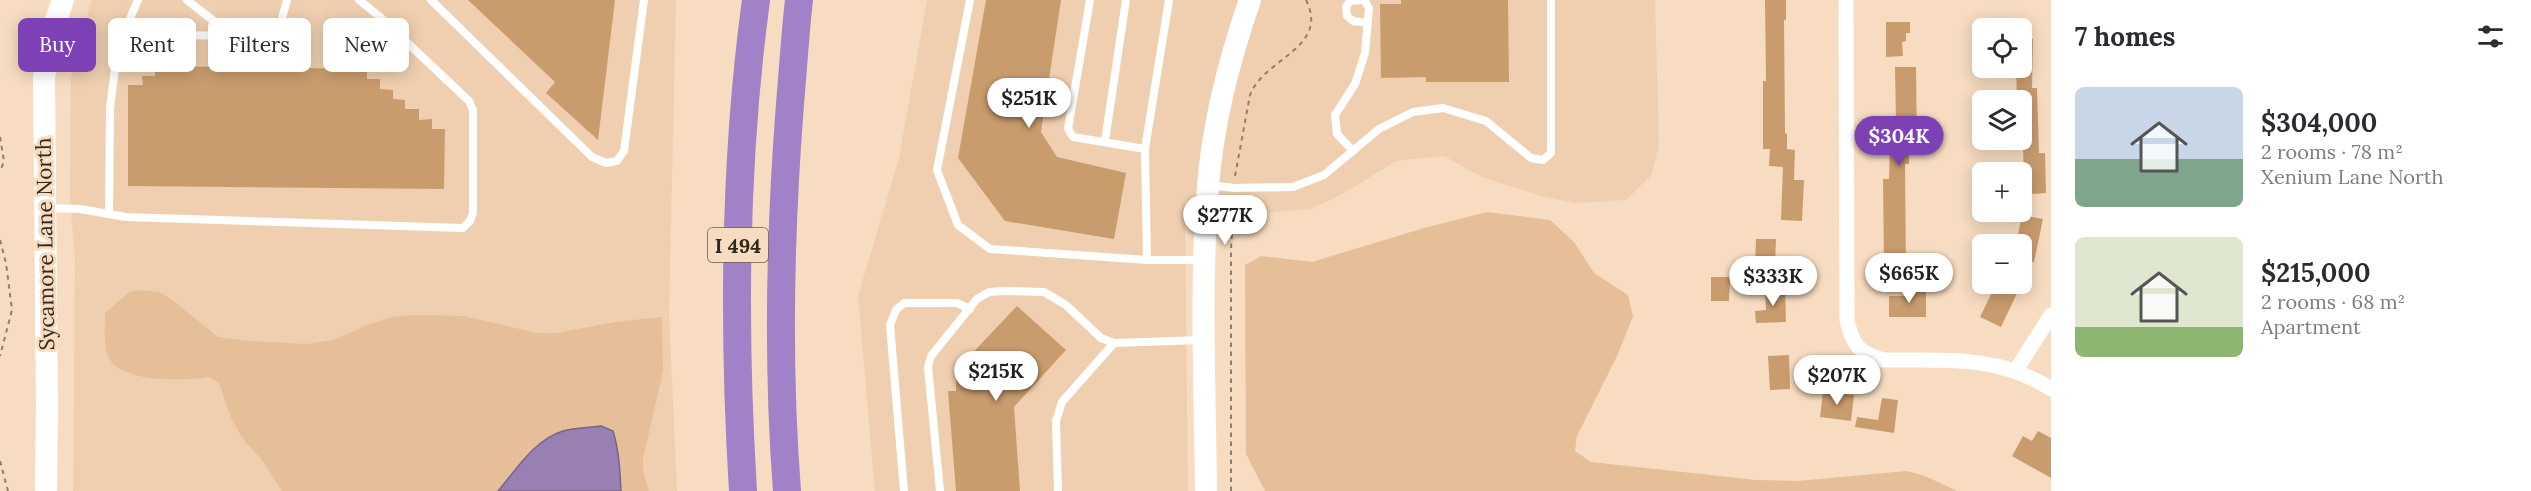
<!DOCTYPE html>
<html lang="en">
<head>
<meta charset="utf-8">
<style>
	body { margin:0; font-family:Lora,serif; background:#f7f7f7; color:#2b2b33; height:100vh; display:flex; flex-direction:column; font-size:22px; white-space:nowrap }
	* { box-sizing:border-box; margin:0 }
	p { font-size:20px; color:#7c7c81 }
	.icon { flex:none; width:33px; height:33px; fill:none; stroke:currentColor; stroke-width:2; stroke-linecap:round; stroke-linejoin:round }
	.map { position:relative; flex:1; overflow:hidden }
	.panel { display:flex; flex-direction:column; background:#fff; width:480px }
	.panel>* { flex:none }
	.guide { position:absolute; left:18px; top:18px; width:570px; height:54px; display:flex; gap:12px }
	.fabs { position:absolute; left:1972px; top:18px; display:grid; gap:12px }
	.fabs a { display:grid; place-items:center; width:60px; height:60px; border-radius:9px; background:#fff; box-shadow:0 3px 15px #0003; font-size:30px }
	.price { position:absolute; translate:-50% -51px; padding:0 14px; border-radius:21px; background:#fff; color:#222; font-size:20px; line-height:39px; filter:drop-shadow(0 2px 3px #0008) }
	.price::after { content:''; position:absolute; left:50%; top:36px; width:18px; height:14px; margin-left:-9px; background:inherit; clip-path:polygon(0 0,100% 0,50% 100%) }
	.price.active { background:#7d40b5; color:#fff }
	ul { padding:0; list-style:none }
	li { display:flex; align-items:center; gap:18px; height:150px; padding:0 24px }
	li span { display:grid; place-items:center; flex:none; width:168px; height:120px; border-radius:9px; color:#555 }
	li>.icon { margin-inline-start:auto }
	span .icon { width:72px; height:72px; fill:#fffc; stroke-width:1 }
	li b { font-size:26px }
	h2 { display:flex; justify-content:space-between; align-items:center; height:72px; padding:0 24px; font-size:26px }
	.tag { padding:0 21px; border-radius:9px; background:#fff; box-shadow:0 3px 15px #0003; font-size:21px; line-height:54px }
	.tag.active { background:#7d40b5; color:#fff }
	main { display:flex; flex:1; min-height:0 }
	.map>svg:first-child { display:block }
	.built { fill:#efcfaf }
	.green { fill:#e6bf99 }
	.water { fill:#9880b5; stroke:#796587; stroke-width:1.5 }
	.building { fill:#c99c6e }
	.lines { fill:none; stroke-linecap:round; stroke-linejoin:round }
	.path { stroke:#917f6c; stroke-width:2; stroke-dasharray:4.5 4.5; stroke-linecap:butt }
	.lane { stroke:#fff; stroke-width:8 }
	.street { stroke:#fff; stroke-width:15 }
	.secondary { stroke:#fff; stroke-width:22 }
	.highway { stroke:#a181c7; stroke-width:28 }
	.labels { text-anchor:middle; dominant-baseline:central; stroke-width:6; stroke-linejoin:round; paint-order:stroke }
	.shield { fill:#f7dcc1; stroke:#6c5d4e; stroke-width:1.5 }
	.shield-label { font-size:20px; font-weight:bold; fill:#31271d }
	.street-label { font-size:21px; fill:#31271d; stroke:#f7dcc1 }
</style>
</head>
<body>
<main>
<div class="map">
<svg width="2051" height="491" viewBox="0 0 2051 491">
	<rect width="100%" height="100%" fill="#f7dcc1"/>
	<g class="built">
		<polygon points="92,0 676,0 669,313 677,491 73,491 75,261 70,199 71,79 77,47"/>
		<polygon points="927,0 1655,0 1659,145 1651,176 1626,200 1576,203 1541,196 1482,177 1444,156 1396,161 1346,192 1311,209 1185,219 1188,491 875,491 858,296 899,158"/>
	</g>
	<g class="green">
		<polygon points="1487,212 1550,220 1574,242 1594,273 1628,295 1633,316 1618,354 1577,436 1575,451 1591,462 1756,480 1798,481 1907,471 1925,476 1957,491 1265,491 1246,454 1245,265 1261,256 1312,262 1424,228"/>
		<path d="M143 290 159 292 171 299 218 337 248 341 306 344 334 340 367 325 392 317 411 315 464 316 537 333H557L615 322 662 317 663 371 643 459V470L649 491H621C620 471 619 450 613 431L601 426 516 470 498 491H282L262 460 243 439 231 418 219 383 208 377C183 381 113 384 106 351 104 339 105 325 105 313L129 292Z"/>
	</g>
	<path class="water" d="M601 426 613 431C619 450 620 471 621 491H498C517 469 534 440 563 431 575 427 589 428 601 426Z"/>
	<g class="building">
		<polygon points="468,0 615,0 598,140 546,93 555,82"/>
		<polygon points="986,0 1061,0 1041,132 1057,157 1126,173 1114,239 1005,221 958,158"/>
		<polygon points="1401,0 1508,0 1509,82 1426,82 1426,77 1381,78 1380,4 1401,4"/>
		<polygon points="1765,0 1786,0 1786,20 1784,20 1785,133 1787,134 1787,149 1795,150 1794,180 1804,180 1802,221 1781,220 1783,167 1769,166 1770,149 1763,149 1763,81 1766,81"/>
		<polygon points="1886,22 1910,22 1910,33 1906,33 1906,41 1902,42 1903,56 1886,57"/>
		<polygon points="2022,39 2033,39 2032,88 2037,88 2039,153 2045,153 2046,193 2030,194 2030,186 2024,186 2022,100 2017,100 2016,68 2022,68"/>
		<polygon points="155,66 367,69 367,79 380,79 380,89 393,90 393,99 405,100 405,109 419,109 419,120 432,119 432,129 445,129 444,189 128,186 128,85 143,85 142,76 155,76"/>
		<polygon points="1895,67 1916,67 1917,145 1909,145 1909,164 1905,164 1906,268 1884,268 1883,179 1889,179 1890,145 1883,144 1884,123 1896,123"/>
		<polygon points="2022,215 2043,219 2034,262 2022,260 2022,244 2016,244"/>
		<polygon points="1756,239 1776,239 1775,265 1755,265"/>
		<polygon points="1711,277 1730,277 1729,301 1711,301"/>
		<polygon points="1996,284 2008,284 2019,289 2001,327 1980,317"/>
		<polygon points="1785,288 1786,322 1756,323 1755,311 1766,310 1765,289"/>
		<polygon points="1905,289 1926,289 1926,317 1889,317 1889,296 1905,296"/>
		<polygon points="1017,306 1066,350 1014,407 1020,491 956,491 948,391 956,391 956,379 961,379 961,365"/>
		<polygon points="1789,355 1790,389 1770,390 1768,356"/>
		<polygon points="1823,392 1854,395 1851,421 1820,417"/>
		<polygon points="1882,398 1898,400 1894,433 1855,427 1857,417 1878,420"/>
		<polygon points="2038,431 2051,438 2051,478 2012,456 2023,436 2032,441"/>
	</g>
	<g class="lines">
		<g class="path">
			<polyline points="0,137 4,161 0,172"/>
			<path d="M1235 176 1250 95C1264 58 1330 48 1306 0"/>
			<polyline points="0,240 6,263 12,310 0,356"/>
			<polyline points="0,461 8,491"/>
			<polyline points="1231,491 1231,249 1234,199"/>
		</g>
		<g class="lane">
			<polyline points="187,0 233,36 274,36 279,29 287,0"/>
			<polyline points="431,0 592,157 606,163 617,161 624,151 644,0"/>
			<polyline points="970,0 937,170 958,225 990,249 1147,260 1203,260"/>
			<polyline points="1090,0 1068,129 1073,137 1145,149"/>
			<polyline points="1361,0 1350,1 1346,7 1347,16 1353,21 1367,23"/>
			<polyline points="122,34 233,36"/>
			<polyline points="1105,141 1126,0"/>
			<polyline points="1353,151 1337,134 1335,115 1355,84 1365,53 1369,8 1364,0"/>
			<polyline points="1210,185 1234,188 1293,187 1324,175 1379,129 1413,112 1443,108 1486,121 1531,158 1543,160 1551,153 1551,0"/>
			<polyline points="48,208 80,209 126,217 463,228 470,221 473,213 473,110 469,101 379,16 359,0"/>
			<polyline points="109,214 110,108 118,46 138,0"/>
			<polyline points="1147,260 1145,149 1169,0"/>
			<polyline points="904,491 890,325 896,310 904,303 957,303 970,309"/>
			<polyline points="940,491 928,367 931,356 977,299 989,292 1005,291 1044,292 1066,305 1101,338 1114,343 1201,340"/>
			<polyline points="1058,491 1056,421 1062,402 1114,343"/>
		</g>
		<g class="street">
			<path d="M1846 0 1847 320C1852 344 1859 353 1883 360 1946 361 1996 354 2051 389"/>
			<polyline points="2016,370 2051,315"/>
		</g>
		<g class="secondary">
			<polyline points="46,491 47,405 44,78 52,31 63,0"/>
			<path d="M1206 491C1205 390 1200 287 1208 186 1213 123 1229 60 1250 0"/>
		</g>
		<g class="highway">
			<path d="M743 491C733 328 734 162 756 0"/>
			<path d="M787 491C777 362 780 233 790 104 793 70 795 35 799 0"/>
		</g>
	</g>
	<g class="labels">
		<rect class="shield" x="708" y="228" width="60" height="34" rx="4.5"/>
		<g class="shield-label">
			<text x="738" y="245">I 494</text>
		</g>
		<g class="street-label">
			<text transform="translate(45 244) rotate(-91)">Sycamore Lane North</text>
		</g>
	</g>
</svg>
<div class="fabs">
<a><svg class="icon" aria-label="locate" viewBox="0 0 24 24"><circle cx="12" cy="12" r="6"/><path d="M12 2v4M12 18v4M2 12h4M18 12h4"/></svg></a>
<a><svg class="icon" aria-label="layers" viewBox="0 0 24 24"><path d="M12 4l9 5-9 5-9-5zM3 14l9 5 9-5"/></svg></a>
<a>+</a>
<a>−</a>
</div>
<b class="price" style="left:1029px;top:129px">$251K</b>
<b class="price active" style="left:1899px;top:167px">$304K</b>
<b class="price" style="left:1225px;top:246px">$277K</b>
<b class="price" style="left:1909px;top:304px">$665K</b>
<b class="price" style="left:1773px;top:307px">$333K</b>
<b class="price" style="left:996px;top:402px">$215K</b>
<b class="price" style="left:1837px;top:406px">$207K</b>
<div class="guide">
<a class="tag active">Buy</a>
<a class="tag">Rent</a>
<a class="tag">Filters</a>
<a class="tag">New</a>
</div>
</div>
<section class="panel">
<h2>7 homes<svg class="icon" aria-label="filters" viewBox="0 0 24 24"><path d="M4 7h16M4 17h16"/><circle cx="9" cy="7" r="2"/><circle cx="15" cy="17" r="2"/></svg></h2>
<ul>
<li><span style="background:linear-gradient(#c9d6e8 60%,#7fa58c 0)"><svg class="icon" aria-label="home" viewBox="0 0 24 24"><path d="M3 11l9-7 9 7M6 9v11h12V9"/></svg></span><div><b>$304,000</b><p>2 rooms · 78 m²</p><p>Xenium Lane North</p></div></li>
<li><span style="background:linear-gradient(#dfe7d0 75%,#8fb573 0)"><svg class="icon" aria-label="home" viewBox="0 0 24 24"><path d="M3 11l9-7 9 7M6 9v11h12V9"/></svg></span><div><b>$215,000</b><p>2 rooms · 68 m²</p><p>Apartment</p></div></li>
</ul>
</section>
</main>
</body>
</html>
